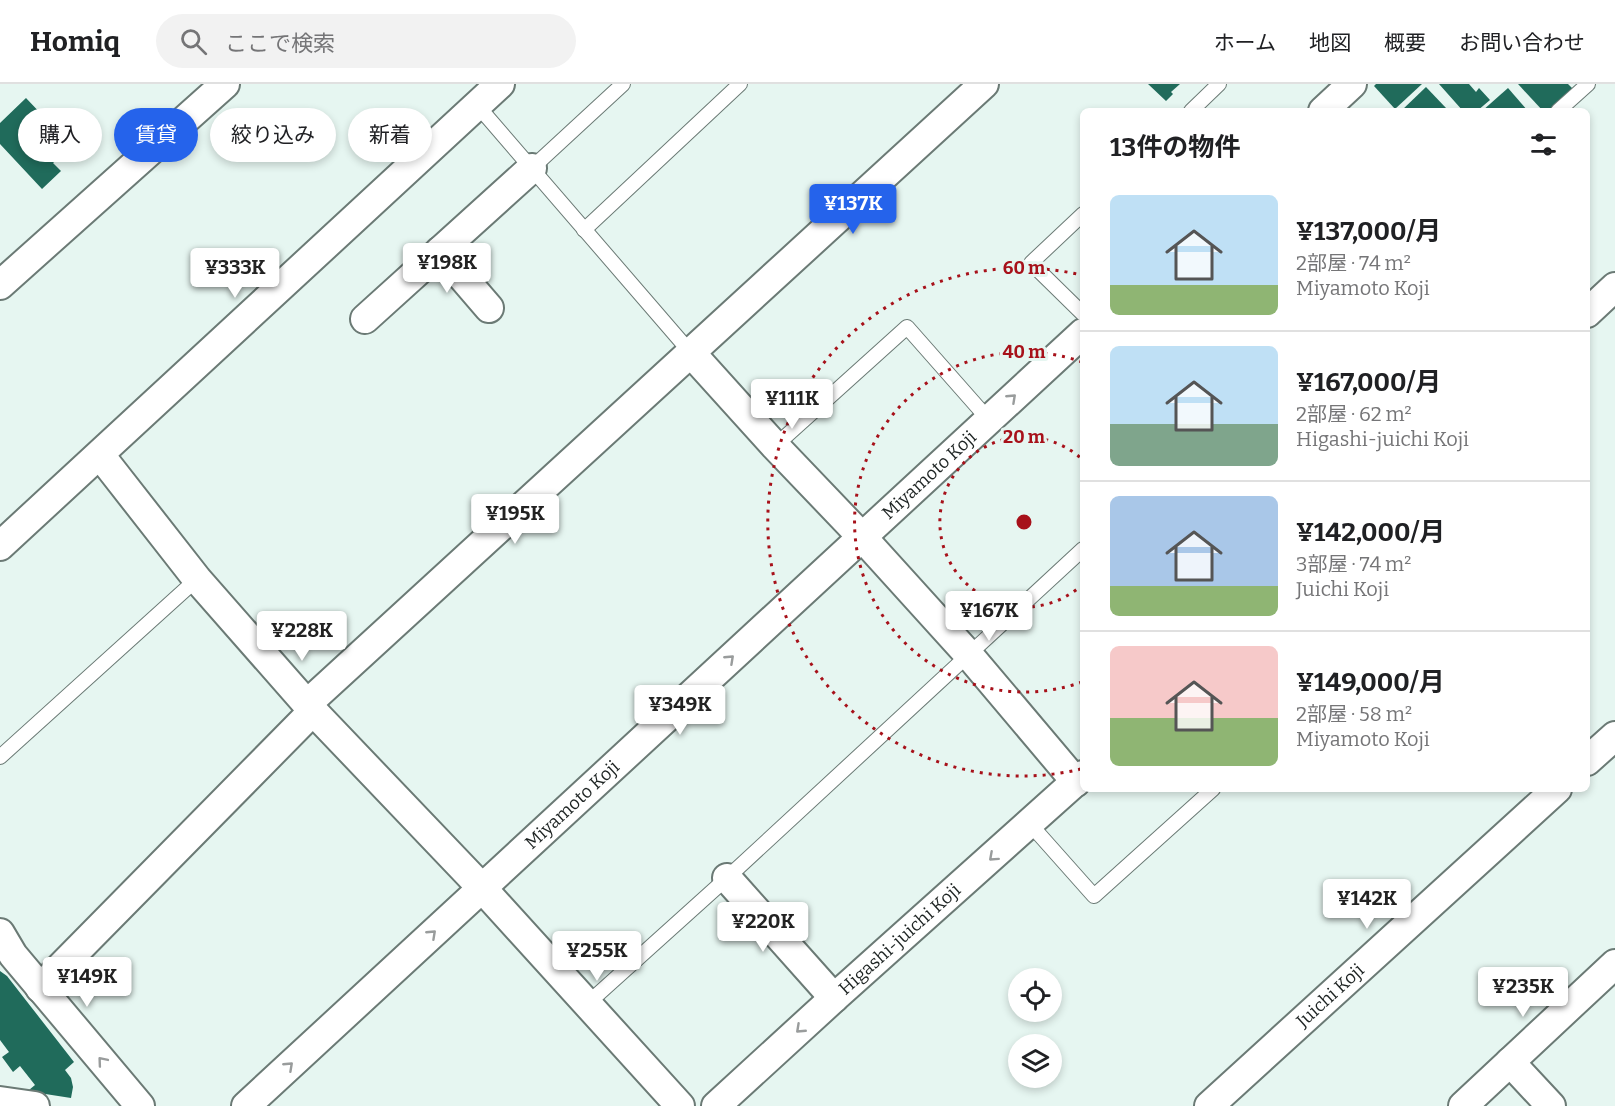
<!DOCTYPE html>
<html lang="ja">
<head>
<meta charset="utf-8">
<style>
	body { margin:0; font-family:Bitter,"Noto Sans JP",serif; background:#f2f2f2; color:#202124; height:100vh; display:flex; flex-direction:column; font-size:22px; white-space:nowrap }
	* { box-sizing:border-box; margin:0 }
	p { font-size:20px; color:#757577 }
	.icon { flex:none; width:33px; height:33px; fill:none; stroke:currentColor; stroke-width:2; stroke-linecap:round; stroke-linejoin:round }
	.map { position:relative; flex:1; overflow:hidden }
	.side { position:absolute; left:1080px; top:24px; width:510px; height:684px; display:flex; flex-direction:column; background:#fff; border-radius:9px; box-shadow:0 3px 9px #0003 }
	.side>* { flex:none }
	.banner { position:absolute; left:18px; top:24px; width:570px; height:54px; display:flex; gap:12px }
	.fabs { position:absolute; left:1008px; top:884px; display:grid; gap:12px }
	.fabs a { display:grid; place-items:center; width:54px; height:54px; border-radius:50%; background:#fff; box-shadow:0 3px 9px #0003; font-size:30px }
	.price { position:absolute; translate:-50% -51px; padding:0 14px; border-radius:6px; background:#fff; color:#222; font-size:20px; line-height:39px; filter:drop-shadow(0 2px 3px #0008) }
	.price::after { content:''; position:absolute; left:50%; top:36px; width:18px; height:14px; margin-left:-9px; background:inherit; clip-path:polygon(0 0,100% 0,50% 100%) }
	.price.on { background:#2563eb; color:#fff }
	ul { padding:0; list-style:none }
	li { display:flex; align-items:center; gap:18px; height:150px; padding:0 30px }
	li+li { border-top:2px solid #e0e0e0 }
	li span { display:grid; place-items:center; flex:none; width:168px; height:120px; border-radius:9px; color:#555 }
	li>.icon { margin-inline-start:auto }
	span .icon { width:72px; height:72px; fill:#fffc; stroke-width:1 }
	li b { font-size:26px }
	h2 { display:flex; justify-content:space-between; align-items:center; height:72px; padding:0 30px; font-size:26px }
	.tag { padding:0 21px; border-radius:27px; background:#fff; box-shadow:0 3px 9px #0003; font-size:21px; line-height:54px }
	.tag.on { background:#2563eb; color:#fff }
	header { display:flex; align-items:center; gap:36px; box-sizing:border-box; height:84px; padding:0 30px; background:#fff; border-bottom:2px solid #e0e0e0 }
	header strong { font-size:28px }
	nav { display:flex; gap:33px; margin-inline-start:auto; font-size:21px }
	.search { width:420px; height:54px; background:#f2f2f2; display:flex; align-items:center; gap:15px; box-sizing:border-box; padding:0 21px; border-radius:33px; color:#757577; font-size:22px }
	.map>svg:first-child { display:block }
	.building { fill:#206b5b }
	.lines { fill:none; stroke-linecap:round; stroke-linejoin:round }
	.lane-casing { stroke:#6b7a75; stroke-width:16 }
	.street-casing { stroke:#6b7a75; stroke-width:32 }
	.lane { stroke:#fff; stroke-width:14 }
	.street { stroke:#fff; stroke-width:28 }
	.oneway { stroke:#999c9c }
	.ring { fill:none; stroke:#a7111a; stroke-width:3; stroke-dasharray:3 6 }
	.labels { text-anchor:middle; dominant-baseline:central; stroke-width:6; stroke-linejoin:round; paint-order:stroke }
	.street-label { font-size:18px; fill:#1d2322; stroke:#e6f6f1 }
	.centre { fill:#a7111a; stroke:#e6f6f1; stroke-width:3 }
	.ring-label { font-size:18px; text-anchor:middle; font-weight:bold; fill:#a7111a; stroke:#e6f6f1; stroke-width:6; stroke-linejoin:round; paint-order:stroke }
</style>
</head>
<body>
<header>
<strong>Homiq</strong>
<div class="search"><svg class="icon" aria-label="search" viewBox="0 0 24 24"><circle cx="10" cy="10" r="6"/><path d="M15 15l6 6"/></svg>ここで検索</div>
<nav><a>ホーム</a><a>地図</a><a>概要</a><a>お問い合わせ</a></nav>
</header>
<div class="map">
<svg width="1615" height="1022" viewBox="0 0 1615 1022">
	<rect width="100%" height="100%" fill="#e6f6f1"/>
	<g class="building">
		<polygon points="1148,0 1180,0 1171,8 1173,10 1166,17"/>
		<polygon points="1376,0 1422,0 1395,25 1374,2"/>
		<polygon points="1439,0 1469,0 1476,8 1479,4 1490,16 1477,27 1463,27"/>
		<polygon points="1518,0 1568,0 1574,6 1552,27 1543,27"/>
		<polygon points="1426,3 1446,24 1443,27 1401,27"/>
		<polygon points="1508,4 1528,27 1482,27"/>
		<polygon points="26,14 45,34 39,40 65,68 53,79 61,87 42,105 0,60 0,39"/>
		<polygon points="0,887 7,892 74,978 65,986 71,994 73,1003 71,1014 39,1009 38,1007 34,1010 29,1006 35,1001 20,982 13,988 2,973 9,968 0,956"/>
	</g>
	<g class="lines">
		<g class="lane-casing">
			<g id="lane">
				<polyline points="477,21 691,269"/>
				<polyline points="1191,27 1219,0"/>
				<polyline points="1558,27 1588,0"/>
				<polyline points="532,84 623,0"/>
				<polyline points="1083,130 1031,179 1083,230"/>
				<polyline points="584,146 740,0"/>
				<polyline points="775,362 907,243 989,336"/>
				<polyline points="0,673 197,495"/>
				<polyline points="1030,740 1094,812 1213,705"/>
				<polyline points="586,921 727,794 1083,465"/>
			</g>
		</g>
		<g class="street-casing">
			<g id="street">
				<polyline points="1323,27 1352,0"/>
				<polyline points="440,167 489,224"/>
				<polyline points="0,201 225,0"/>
				<polyline points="1587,229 1615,203"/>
				<polyline points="365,235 532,84"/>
				<polyline points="691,269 775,362 862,453 968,570 1076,698"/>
				<polyline points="100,371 197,495 313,627 482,804 680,1022"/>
				<polyline points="0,462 500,0"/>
				<polyline points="307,620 984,0"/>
				<polyline points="1587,677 1615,652"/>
				<polyline points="727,794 834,914"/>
				<polyline points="0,849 13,871 140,1022"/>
				<polyline points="40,904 313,627"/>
				<polyline points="1510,978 1551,1022"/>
				<polyline points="0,1017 35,1022"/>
				<path id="s1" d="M246 1022 1083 249"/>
				<path id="s2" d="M716 1022 834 914 1083 691"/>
				<path id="s3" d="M1209 1022 1557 705"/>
				<polyline points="1463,1022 1615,880"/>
			</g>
		</g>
		<use href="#lane" class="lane"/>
		<use href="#street" class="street"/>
	</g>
	<defs><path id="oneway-chevron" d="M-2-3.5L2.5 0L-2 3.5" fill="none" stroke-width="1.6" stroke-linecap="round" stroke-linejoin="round" transform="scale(1.5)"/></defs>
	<g class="oneway">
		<use href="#oneway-chevron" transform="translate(1012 314) rotate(-43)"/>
		<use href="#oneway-chevron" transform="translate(730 575) rotate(-43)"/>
		<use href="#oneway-chevron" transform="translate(993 773) rotate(138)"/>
		<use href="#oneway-chevron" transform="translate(432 850) rotate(-43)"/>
		<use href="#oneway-chevron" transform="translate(800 945) rotate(137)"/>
		<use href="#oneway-chevron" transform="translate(102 977) rotate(-130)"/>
		<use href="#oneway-chevron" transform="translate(289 982) rotate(-43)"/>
	</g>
	<g class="ring">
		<path d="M1083 500A85 85 0 1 1 1083 376"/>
		<path d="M1082 598A170 170 0 1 1 1082 278"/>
		<path d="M1081 685A254 254 0 1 1 1081 191"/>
	</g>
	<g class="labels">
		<g class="street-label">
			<text stroke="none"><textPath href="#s1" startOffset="930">Miyamoto Koji</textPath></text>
			<text stroke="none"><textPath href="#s1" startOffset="444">Miyamoto Koji</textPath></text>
			<text stroke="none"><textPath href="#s2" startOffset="248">Higashi-juichi Koji</textPath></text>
			<text stroke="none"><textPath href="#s3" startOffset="164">Juichi Koji</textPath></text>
		</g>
	</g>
	<circle cx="1024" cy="438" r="9" class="centre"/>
	<g class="ring-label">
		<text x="1024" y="190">60 m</text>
		<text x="1024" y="274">40 m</text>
		<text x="1024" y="359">20 m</text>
	</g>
</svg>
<div class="fabs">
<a><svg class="icon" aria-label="locate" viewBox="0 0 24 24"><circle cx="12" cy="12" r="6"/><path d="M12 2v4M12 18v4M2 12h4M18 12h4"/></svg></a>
<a><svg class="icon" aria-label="layers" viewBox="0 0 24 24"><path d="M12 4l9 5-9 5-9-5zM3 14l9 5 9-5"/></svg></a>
</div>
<b class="price on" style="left:853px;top:151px">¥137K</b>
<b class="price" style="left:447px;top:210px">¥198K</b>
<b class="price" style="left:235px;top:215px">¥333K</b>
<b class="price" style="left:792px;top:346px">¥111K</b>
<b class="price" style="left:515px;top:461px">¥195K</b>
<b class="price" style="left:989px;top:558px">¥167K</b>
<b class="price" style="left:302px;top:578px">¥228K</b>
<b class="price" style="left:680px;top:652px">¥349K</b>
<b class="price" style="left:1367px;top:846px">¥142K</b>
<b class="price" style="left:763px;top:869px">¥220K</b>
<b class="price" style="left:597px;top:898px">¥255K</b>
<b class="price" style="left:87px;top:924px">¥149K</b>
<b class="price" style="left:1523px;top:934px">¥235K</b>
<div class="banner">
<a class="tag">購入</a>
<a class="tag on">賃貸</a>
<a class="tag">絞り込み</a>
<a class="tag">新着</a>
</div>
<section class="side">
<h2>13件の物件<svg class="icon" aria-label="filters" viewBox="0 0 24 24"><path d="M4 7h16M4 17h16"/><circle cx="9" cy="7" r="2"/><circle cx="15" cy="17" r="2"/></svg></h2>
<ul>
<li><span style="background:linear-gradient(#bfe0f5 75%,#8fb573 0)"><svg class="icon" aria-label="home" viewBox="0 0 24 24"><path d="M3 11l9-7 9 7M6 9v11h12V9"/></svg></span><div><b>¥137,000/月</b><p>2部屋 · 74 m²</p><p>Miyamoto Koji</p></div></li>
<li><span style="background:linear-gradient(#bfe0f5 65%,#7fa58c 0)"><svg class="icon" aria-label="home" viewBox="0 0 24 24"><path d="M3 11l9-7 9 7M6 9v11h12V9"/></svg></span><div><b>¥167,000/月</b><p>2部屋 · 62 m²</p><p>Higashi-juichi Koji</p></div></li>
<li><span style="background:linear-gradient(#a9c7e8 75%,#8fb573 0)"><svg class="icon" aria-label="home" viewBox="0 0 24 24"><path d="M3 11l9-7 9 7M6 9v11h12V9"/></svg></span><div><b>¥142,000/月</b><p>3部屋 · 74 m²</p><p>Juichi Koji</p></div></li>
<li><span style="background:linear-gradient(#f6c9c9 60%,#8fb573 0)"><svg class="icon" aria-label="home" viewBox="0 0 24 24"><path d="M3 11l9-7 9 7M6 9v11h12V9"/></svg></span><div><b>¥149,000/月</b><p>2部屋 · 58 m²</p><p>Miyamoto Koji</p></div></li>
</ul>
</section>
</div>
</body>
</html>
